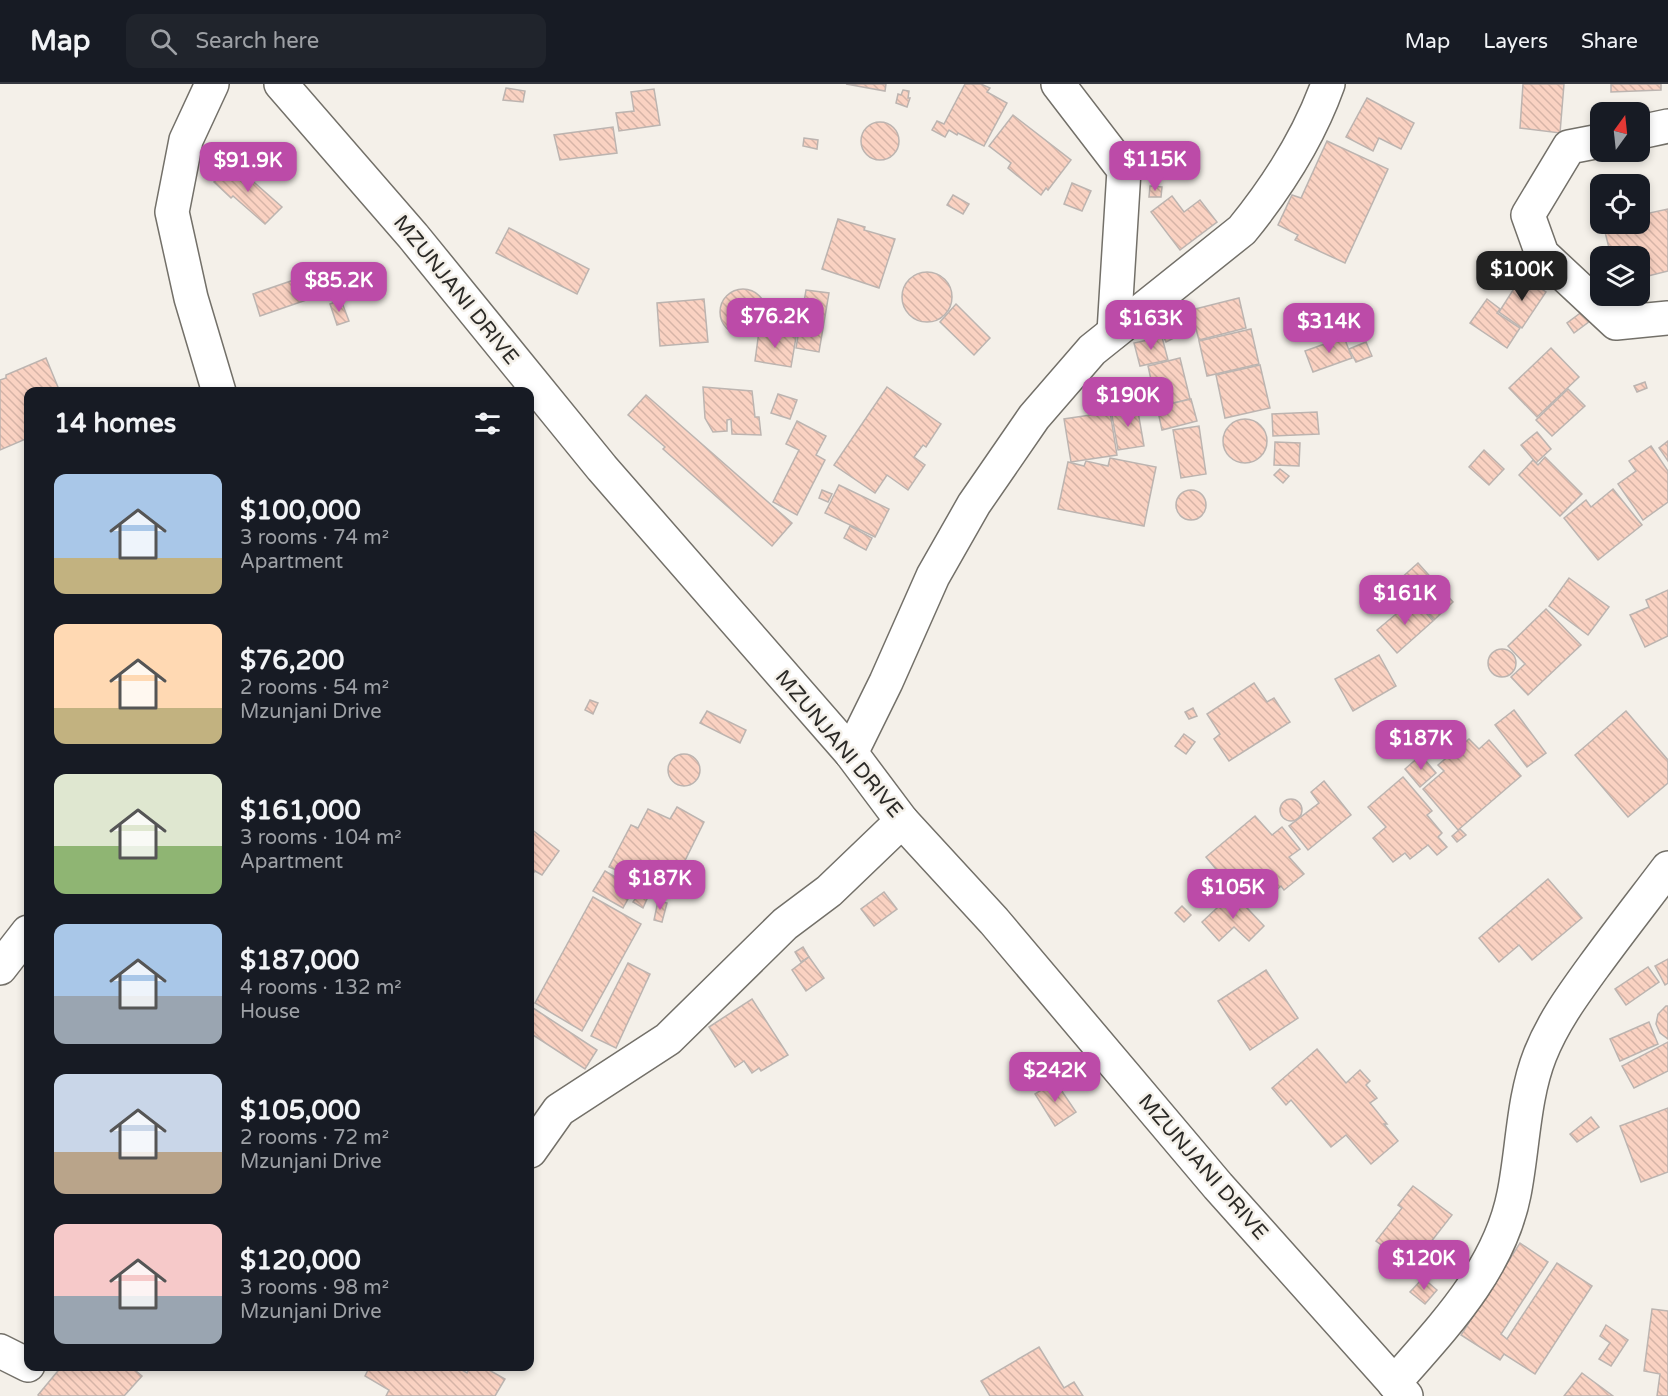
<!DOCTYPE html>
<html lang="en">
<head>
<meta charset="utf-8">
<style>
	body { margin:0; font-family:"Varela Round",sans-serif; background:#20242c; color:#f1f3f6; height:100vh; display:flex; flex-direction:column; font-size:22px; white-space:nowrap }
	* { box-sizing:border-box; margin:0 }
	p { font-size:20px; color:#9ea1a6 }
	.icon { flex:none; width:33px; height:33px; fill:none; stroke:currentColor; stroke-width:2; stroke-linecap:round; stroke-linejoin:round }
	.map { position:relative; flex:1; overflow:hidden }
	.panel { position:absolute; left:24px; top:303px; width:510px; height:984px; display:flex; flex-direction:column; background:#171b24; border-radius:12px; box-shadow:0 3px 9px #0003 }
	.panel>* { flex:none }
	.needle { width:39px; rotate:15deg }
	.buttons { position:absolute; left:1590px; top:18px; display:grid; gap:12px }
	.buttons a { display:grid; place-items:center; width:60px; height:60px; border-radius:12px; background:#171b24; box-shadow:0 3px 9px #0003; font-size:30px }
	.price { position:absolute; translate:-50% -51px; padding:0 14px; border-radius:12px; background:#bc4ba8; color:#fff; font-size:20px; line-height:39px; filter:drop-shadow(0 2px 3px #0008) }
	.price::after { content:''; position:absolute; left:50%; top:36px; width:18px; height:14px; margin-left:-9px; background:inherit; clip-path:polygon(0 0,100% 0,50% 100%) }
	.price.active { background:#222; color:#fff }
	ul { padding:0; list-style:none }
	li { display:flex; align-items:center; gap:18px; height:150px; padding:0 30px }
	li span { display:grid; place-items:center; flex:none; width:168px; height:120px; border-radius:12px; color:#555 }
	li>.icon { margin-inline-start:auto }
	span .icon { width:72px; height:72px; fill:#fffc; stroke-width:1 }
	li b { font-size:26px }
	h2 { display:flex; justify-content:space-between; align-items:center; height:72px; padding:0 30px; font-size:26px }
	header { display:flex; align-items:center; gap:36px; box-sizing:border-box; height:84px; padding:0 30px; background:#171b24; border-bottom:2px solid #363941 }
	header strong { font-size:28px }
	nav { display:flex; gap:33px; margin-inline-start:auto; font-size:21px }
	.search { width:420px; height:54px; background:#20242c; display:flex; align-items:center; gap:15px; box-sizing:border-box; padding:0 21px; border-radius:12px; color:#9ea1a6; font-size:22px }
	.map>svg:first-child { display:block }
	.building { fill:url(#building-back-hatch); stroke:#bcb4b0; stroke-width:1.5 }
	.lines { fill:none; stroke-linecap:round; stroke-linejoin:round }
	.minor-casing { stroke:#737069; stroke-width:36 }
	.tertiary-casing { stroke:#737069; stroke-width:36 }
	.secondary-casing { stroke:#737069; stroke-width:36 }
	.minor { stroke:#fff; stroke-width:33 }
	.tertiary { stroke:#fff; stroke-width:33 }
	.secondary { stroke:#fff; stroke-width:33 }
	.labels { text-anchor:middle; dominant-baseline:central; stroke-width:5; stroke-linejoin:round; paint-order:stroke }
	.street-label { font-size:21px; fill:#2b2a27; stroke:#f4f0e9 }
</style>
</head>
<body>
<header>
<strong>Map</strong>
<div class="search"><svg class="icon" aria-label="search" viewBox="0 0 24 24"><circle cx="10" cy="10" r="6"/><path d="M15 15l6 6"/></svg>Search here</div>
<nav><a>Map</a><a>Layers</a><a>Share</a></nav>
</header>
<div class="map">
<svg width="1668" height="1312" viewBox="0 0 1668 1312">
	<defs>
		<pattern id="building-back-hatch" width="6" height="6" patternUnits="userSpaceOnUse" patternTransform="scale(1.5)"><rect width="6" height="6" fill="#fad2c2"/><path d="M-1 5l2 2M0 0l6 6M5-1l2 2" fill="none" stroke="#d6b4a7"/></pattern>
	</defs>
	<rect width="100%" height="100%" fill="#f4f0e9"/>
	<g class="building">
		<polygon points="846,0 886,0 885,7"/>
		<polygon points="965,0 981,0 990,4 987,8 1007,19 984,62 958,49 957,51 949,46 945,53 932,46 937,37 944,40"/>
		<polygon points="1523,0 1564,0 1560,49 1520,44"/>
		<polygon points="1611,0 1661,0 1661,6 1611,8"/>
		<polygon points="506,4 525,7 523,18 503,16"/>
		<polygon points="654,5 660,41 619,47 616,29 634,27 631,8"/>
		<polygon points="903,6 909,7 908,14 910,14 907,23 896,19 898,10 901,11"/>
		<polygon points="1367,14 1414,39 1401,65 1379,54 1373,67 1346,53"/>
		<polygon points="1013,31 1071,76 1048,106 1046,104 1041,111 1008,84 1011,79 989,62"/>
		<circle cx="880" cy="57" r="19"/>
		<polygon points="613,43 617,69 560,76 554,51"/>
		<polygon points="804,54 818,56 817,65 803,62"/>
		<polygon points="1327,57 1388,85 1345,179 1295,156 1298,151 1278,141 1292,111 1301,114"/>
		<polygon points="232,79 282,123 265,140 233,112 231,114 214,98"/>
		<polygon points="1072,99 1091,107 1082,127 1064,120"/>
		<polygon points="1150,102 1162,103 1161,113 1149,113"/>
		<polygon points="953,111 969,120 963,130 947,121"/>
		<polygon points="1172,112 1184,128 1200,116 1217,138 1180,166 1151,128"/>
		<polygon points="1668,125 1668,187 1640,194 1640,172 1611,172 1603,140 1640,140 1640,131"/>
		<polygon points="838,135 865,143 864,146 895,155 879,204 822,185"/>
		<polygon points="509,144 589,185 577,210 496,169"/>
		<polygon points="329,184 338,205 260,232 253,210"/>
		<polygon points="1536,186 1544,195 1538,200 1530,192"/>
		<circle cx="927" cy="213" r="25"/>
		<polygon points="1522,192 1546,208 1522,244 1499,228"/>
		<circle cx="743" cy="228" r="23"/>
		<polygon points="806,206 829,209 819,268 796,264"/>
		<polygon points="1239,214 1246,244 1199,256 1191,226"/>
		<polygon points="704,215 708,258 660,262 657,219"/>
		<polygon points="1487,215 1500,225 1497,229 1520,244 1507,264 1470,239"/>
		<polygon points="341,216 349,237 337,241 330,220"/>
		<polygon points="956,220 990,254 974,271 940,238"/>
		<polygon points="1583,227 1590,237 1574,249 1567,239"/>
		<polygon points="1167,230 1178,252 1166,258 1155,236"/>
		<polygon points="1251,245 1259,280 1207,292 1199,257"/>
		<polygon points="759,247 796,253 791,283 755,277"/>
		<polygon points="1162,253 1168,276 1140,282 1134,259"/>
		<polygon points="1344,253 1352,274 1313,288 1305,267"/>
		<polygon points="1366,258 1372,272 1356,278 1349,265"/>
		<polygon points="1551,264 1579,293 1537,333 1509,304"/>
		<polygon points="46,274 60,308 28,308 28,354 0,366 0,296 6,294 6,291"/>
		<polygon points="1180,274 1190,315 1157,323 1148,282"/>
		<polygon points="1260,281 1270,324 1225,334 1216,291"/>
		<polygon points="1645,298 1647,304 1637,308 1634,302"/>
		<polygon points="703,303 752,307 755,333 759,333 761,351 732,350 731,335 727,336 727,347 713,348 705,334"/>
		<polygon points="887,303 941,340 926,363 923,361 914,373 925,381 908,406 887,391 875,409 834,381"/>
		<polygon points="1568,305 1585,322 1552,352 1536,336"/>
		<polygon points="778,310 797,316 790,335 771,329"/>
		<polygon points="646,311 792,439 772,462 663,365 665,363 628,331"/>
		<polygon points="1191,315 1197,337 1162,346 1157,323"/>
		<polygon points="1137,322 1144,362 1118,366 1111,326"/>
		<polygon points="1110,328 1117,371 1071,378 1064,335"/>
		<polygon points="1317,328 1319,350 1273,352 1272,330"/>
		<circle cx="1245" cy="357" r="22"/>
		<polygon points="797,337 826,352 816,371 825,376 797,431 773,418 799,366 786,360"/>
		<polygon points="1199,342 1206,390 1181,394 1173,346"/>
		<polygon points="1537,348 1551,365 1536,379 1521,361"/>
		<polygon points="1668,357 1668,377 1659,364"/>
		<polygon points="1275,358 1300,359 1299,382 1274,381"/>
		<polygon points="1651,362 1668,387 1668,418 1643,436 1618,400 1636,387 1629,377"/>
		<polygon points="1484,366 1504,385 1489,401 1469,383"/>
		<polygon points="1545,373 1582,410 1560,432 1519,391 1533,376 1538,381"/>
		<polygon points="1110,374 1156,383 1144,442 1058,425 1068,378 1084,382 1086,377 1108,382"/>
		<polygon points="1280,385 1289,392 1283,399 1274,391"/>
		<polygon points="839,401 889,425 875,453 825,429"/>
		<polygon points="1613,405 1642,441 1598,476 1564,434 1586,416 1591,423"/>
		<circle cx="1191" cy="421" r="15"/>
		<polygon points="822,406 832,410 828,418 819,414"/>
		<polygon points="850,442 872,454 866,466 844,454"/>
		<polygon points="1418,479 1453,518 1434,536 1399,496"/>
		<polygon points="1569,494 1609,523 1588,551 1549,522"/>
		<polygon points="1668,506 1668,552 1645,563 1630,531 1649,523 1646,516"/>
		<polygon points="1414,515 1433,537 1397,569 1377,546"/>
		<polygon points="1546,525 1581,561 1528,611 1511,593 1525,580 1508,562"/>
		<circle cx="1502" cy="579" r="14"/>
		<polygon points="1379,571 1396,602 1353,627 1335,595"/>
		<polygon points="1254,599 1267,618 1274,614 1290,638 1229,677 1214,655 1220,650 1207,630"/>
		<polygon points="590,616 598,619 593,630 585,626"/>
		<polygon points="1193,624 1197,632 1189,635 1185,628"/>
		<polygon points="1514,626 1546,669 1527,683 1495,641"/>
		<polygon points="707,627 746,646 740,659 700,639"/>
		<polygon points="1626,627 1668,676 1668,699 1628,733 1575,671"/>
		<polygon points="1184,650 1195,658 1186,670 1175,662"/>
		<polygon points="1469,655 1479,665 1489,656 1521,692 1458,746 1423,705 1444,687 1438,681"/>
		<circle cx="684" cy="686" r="16"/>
		<polygon points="1421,671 1436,689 1420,703 1405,685"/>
		<polygon points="1403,693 1432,727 1427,731 1442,749 1438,753 1447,763 1437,771 1428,761 1410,775 1405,769 1393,778 1373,754 1386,743 1368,723"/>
		<polygon points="1324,697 1351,731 1308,766 1289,742 1319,719 1311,708"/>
		<circle cx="1291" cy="726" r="11"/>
		<polygon points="677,723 704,738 669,809 633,791 632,793 609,783 631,741 638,744 648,725 670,735"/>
		<polygon points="1255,732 1272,751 1282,743 1300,765 1289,773 1304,790 1284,806 1281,802 1273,809 1261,795 1250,804 1236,787 1225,796 1206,773"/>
		<polygon points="530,744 559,767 542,791 535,787 530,793"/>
		<polygon points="1460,745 1466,751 1457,758 1452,752"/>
		<polygon points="605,787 634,804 623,824 593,807"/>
		<polygon points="1548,795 1582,834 1532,876 1519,861 1499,878 1479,854"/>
		<polygon points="884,808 897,825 874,842 861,825"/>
		<polygon points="639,809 647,815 643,824 633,818"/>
		<polygon points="1233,809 1264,842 1249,857 1234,843 1219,857 1202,838"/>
		<polygon points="593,813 641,840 582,947 535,919"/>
		<polygon points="658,817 667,819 662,838 654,836"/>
		<polygon points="1182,822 1191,831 1184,838 1175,829"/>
		<polygon points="803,863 809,873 801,878 795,868"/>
		<polygon points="809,873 824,894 806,907 792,886"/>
		<polygon points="1668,875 1668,899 1665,901 1655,882"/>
		<polygon points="628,879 650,890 616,964 591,952"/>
		<polygon points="1648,883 1659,898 1626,921 1615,905"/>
		<polygon points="1266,886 1298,934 1250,966 1218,917"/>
		<polygon points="752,915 788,971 761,987 759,984 752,989 744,977 735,983 709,943"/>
		<polygon points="530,922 597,966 585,985 530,949"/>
		<polygon points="1666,922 1668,922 1668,955 1660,949 1656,940 1658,930"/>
		<polygon points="1649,938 1658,960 1620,977 1610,955"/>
		<polygon points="1668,958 1668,987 1634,1004 1622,982"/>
		<polygon points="1317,965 1346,999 1360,986 1370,997 1366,1001 1377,1014 1370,1019 1387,1040 1384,1040 1398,1057 1371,1080 1346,1051 1331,1063 1291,1016 1286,1021 1272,1004"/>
		<polygon points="1055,997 1076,1028 1055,1042 1035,1010"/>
		<polygon points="1668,1024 1668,1088 1641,1098 1620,1042"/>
		<polygon points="1591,1033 1599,1043 1577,1058 1570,1050"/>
		<polygon points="1413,1102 1452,1131 1420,1172 1415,1168 1406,1179 1376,1157 1402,1124 1398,1121"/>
		<polygon points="1520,1159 1548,1178 1501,1250 1507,1255 1557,1179 1592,1202 1535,1290 1504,1270 1500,1276 1461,1251"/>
		<polygon points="1423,1194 1437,1206 1425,1220 1410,1208"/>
		<polygon points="1652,1225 1668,1227 1668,1312 1657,1312 1660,1290 1644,1287"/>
		<polygon points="1606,1241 1628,1256 1611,1282 1599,1275 1610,1259 1600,1252"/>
		<polygon points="1039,1263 1064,1304 1074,1298 1083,1312 990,1312 981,1297"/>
		<polygon points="62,1282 130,1282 142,1292 124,1312 39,1312 38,1311"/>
		<polygon points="370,1282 455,1282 467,1289 470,1282 482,1282 505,1295 495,1312 386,1312 389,1306 365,1292"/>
		<polygon points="1582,1289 1613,1312 1564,1312"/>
	</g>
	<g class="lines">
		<g class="minor-casing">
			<g id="minor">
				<polyline points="1058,0 1124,86 1114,248"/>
				<polyline points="1640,48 1668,42"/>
				<polyline points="1600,57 1569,63 1528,131 1542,170 1616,239 1668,234"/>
				<path d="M851 669 886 598 933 492 974 420 1034 333 1092 266 1242 146C1277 103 1309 53 1328 0"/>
				<polyline points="530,1067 559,1026 668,955 785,840 829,807 902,737"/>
				<polyline points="0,1267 28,1281"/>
				<path d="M1394 1299C1443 1243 1499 1186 1514 1110 1523 1065 1523 1014 1540 971 1553 938 1573 911 1594 882 1618 849 1643 817 1668 784"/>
			</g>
		</g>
		<g class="tertiary-casing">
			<g id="tertiary">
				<polyline points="212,0 186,56 172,128 191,214 219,308"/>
				<polyline points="0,884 28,848"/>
			</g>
		</g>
		<g class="secondary-casing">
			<polyline id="secondary" points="281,0 413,152 602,384 851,669 902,737 994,837 1218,1102 1406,1312"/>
		</g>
		<use href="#minor" class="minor"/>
		<use href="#tertiary" class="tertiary"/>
		<use href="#secondary" class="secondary"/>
	</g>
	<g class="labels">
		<g class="street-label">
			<text transform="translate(456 206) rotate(51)">MZUNJANI DRIVE</text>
			<text transform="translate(839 660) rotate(50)">MZUNJANI DRIVE</text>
			<text transform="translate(1203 1083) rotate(49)">MZUNJANI DRIVE</text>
		</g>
	</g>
</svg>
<div class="buttons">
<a><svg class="needle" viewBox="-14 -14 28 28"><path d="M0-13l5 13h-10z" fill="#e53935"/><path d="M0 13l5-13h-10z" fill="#9ea1a6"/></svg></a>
<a><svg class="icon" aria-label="locate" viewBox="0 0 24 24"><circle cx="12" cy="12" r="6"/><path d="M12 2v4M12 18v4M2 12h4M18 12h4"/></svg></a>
<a><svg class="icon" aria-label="layers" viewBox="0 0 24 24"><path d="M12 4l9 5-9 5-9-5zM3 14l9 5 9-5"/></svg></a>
</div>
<b class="price" style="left:1155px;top:108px">$115K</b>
<b class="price" style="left:248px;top:109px">$91.9K</b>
<b class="price active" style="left:1522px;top:218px">$100K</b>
<b class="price" style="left:339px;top:229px">$85.2K</b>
<b class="price" style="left:775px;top:265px">$76.2K</b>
<b class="price" style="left:1151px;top:267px">$163K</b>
<b class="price" style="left:1329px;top:270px">$314K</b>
<b class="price" style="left:1128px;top:344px">$190K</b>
<b class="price" style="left:1405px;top:542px">$161K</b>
<b class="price" style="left:1421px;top:687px">$187K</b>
<b class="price" style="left:660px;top:827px">$187K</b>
<b class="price" style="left:1233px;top:836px">$105K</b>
<b class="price" style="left:1055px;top:1019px">$242K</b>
<b class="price" style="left:1424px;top:1207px">$120K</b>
<section class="panel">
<h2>14 homes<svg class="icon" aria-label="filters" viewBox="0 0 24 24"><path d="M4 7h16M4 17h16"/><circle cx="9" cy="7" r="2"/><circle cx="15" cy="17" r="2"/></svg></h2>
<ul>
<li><span style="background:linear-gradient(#a9c7e8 70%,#c2b280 0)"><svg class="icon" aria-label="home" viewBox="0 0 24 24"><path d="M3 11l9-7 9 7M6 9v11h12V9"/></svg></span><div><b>$100,000</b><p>3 rooms · 74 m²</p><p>Apartment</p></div></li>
<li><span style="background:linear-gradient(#ffd9b3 70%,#c2b280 0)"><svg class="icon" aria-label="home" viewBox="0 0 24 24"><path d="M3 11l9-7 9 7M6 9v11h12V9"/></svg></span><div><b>$76,200</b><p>2 rooms · 54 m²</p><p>Mzunjani Drive</p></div></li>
<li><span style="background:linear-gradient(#dfe7d0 60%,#8fb573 0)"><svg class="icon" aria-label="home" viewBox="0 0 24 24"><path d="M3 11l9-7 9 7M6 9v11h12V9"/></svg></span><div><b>$161,000</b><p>3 rooms · 104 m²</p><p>Apartment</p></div></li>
<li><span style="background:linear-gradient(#a9c7e8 60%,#9aa5b1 0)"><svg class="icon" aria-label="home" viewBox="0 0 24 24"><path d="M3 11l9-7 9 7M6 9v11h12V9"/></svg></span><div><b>$187,000</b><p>4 rooms · 132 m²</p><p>House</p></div></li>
<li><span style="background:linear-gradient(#c9d6e8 65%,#b9a48a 0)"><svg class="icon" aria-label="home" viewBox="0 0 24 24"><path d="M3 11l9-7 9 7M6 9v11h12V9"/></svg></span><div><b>$105,000</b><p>2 rooms · 72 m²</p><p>Mzunjani Drive</p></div></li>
<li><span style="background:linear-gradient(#f6c9c9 60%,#9aa5b1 0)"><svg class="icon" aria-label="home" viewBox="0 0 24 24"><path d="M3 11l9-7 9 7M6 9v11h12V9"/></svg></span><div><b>$120,000</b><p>3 rooms · 98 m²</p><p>Mzunjani Drive</p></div></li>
</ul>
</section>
</div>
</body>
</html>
